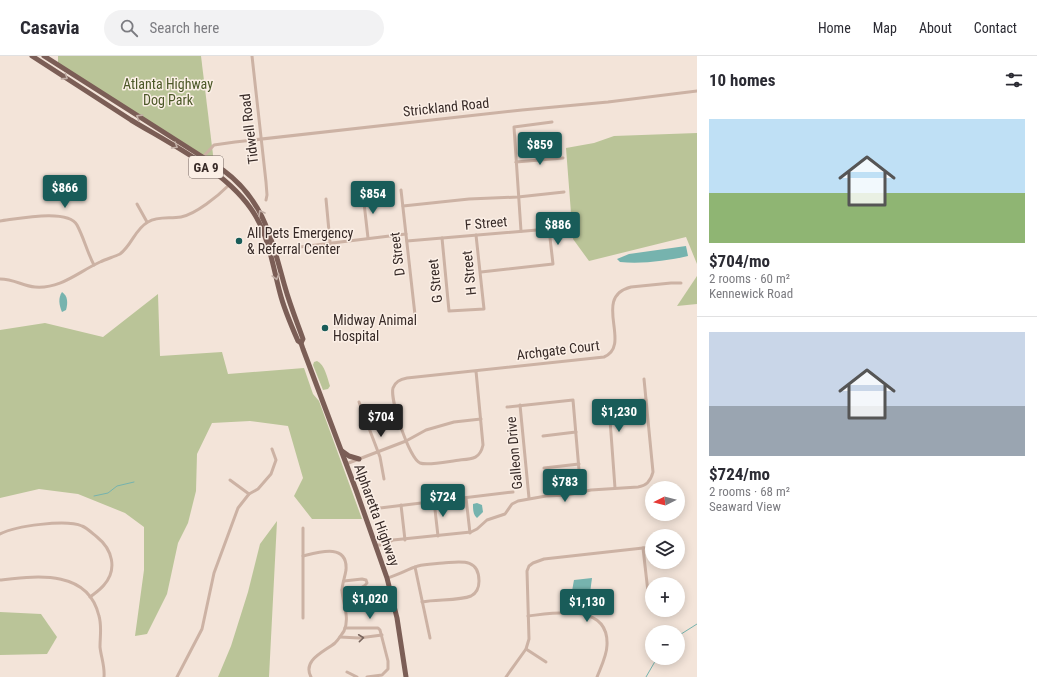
<!DOCTYPE html>
<html lang="en">
<head>
<meta charset="utf-8">
<style>
	body { margin:0; font-family:"Roboto Condensed",sans-serif; background:#f2f2f3; color:#2b2b33; height:100vh; display:flex; flex-direction:column; font-size:15px; white-space:nowrap }
	* { box-sizing:border-box; margin:0 }
	p { font-size:13px; color:#7c7c81 }
	.icon { flex:none; width:22px; height:22px; fill:none; stroke:currentColor; stroke-width:2; stroke-linecap:round; stroke-linejoin:round }
	.map { position:relative; flex:1; overflow:hidden }
	.panel { display:flex; flex-direction:column; background:#fff; width:340px }
	.panel>* { flex:none }
	.needle { width:26px; rotate:264deg }
	.controls { position:absolute; left:645px; top:425px; display:grid; gap:8px }
	.controls a { display:grid; place-items:center; width:40px; height:40px; border-radius:50%; background:#fff; box-shadow:0 2px 10px #0003; font-size:20px }
	.price { position:absolute; translate:-50% -34px; padding:0 9px; border-radius:4px; background:#195c59; color:#fff; font-size:13px; line-height:26px; filter:drop-shadow(0 1px 2px #0008) }
	.price::after { content:''; position:absolute; left:50%; top:24px; width:12px; height:9px; margin-left:-6px; background:inherit; clip-path:polygon(0 0,100% 0,50% 100%) }
	.price.on { background:#222; color:#fff }
	ul { padding:0; list-style:none }
	li { display:grid; align-content:center; gap:8px; height:212px; padding:0 12px }
	li+li { border-top:1px solid #e1e1e2 }
	li span { display:grid; place-items:center; height:124px; border-radius:0px; color:#555 }
	li>.icon { margin-inline-start:auto }
	span .icon { width:72px; height:72px; fill:#fffc; stroke-width:1 }
	li b { font-size:17px }
	h2 { display:flex; justify-content:space-between; align-items:center; height:48px; padding:0 12px; font-size:17px }
	header { display:flex; align-items:center; gap:24px; box-sizing:border-box; height:56px; padding:0 20px; background:#fff; border-bottom:1px solid #e1e1e2 }
	header strong { font-size:19px }
	nav { display:flex; gap:22px; margin-inline-start:auto; font-size:14px }
	.search { width:280px; height:36px; background:#f2f2f3; display:flex; align-items:center; gap:10px; box-sizing:border-box; padding:0 14px; border-radius:22px; color:#7c7c81; font-size:15px }
	main { display:flex; flex:1; min-height:0 }
	.map>svg:first-child { display:block }
	.green { fill:#bac498 }
	.water { fill:#76b3ae }
	.lines { fill:none; stroke-linecap:round; stroke-linejoin:round }
	.stream { stroke:#76b3ae; stroke-width:1 }
	.street { stroke:#ccb2a4; stroke-width:3 }
	.primary { stroke:#7b5e56; stroke-width:5 }
	.oneway { stroke:#c1aea5 }
	.oneway2 { stroke:#7a675f }
	.poi-dot { fill:#195c59; stroke:#fbefe6; stroke-width:1.5 }
	.labels { text-anchor:middle; dominant-baseline:central; stroke-width:3; stroke-linejoin:round; paint-order:stroke }
	.shield { fill:#fbefe6; stroke:#726560; stroke-width:1 }
	.shield-label { font-size:13px; font-weight:bold; fill:#372a27 }
	.park-label { font-size:14px; fill:#4c5828; stroke:#fbefe6 }
	.street-label { font-size:14px; fill:#372a27; stroke:#fbefe6 }
	.poi-label { font-size:14px; fill:#372a27; stroke:#fbefe6; text-anchor:start }
</style>
</head>
<body>
<header>
<strong>Casavia</strong>
<div class="search"><svg class="icon" aria-label="search" viewBox="0 0 24 24"><circle cx="10" cy="10" r="6"/><path d="M15 15l6 6"/></svg>Search here</div>
<nav><a>Home</a><a>Map</a><a>About</a><a>Contact</a></nav>
</header>
<main>
<div class="map">
<svg width="697" height="621" viewBox="0 0 697 621">
	<rect width="100%" height="100%" fill="#f3e4d9"/>
	<g class="green">
		<polygon points="58,0 201,0 214,107 58,8"/>
		<polygon points="697,77 697,208 686,181 589,205 573,183 566,92 594,87 614,80"/>
		<polygon points="697,220 697,248 677,250"/>
		<polygon points="158,238 160,300 222,296 228,318 304,312 313,338 319,345 362,463 312,463 294,440 303,422 288,370 250,365 212,367 197,398 196,435 188,467 178,487 167,538 147,578 135,580 144,514 144,471 125,457 78,438 39,433 0,442 0,274 45,267 103,281"/>
		<path d="M317 305C325 309 327 321 330 330L328 333 323 334 313 309 314 306Z"/>
		<polygon points="277,465 269,621 218,621 231,590 248,536 260,488"/>
		<polygon points="0,556 41,558 57,581 47,598 0,599"/>
	</g>
	<g class="water">
		<path d="M686 190 688 200C666 205 642 208 620 206L617 203 629 198Z"/>
		<path d="M62 236C68 240 68 247 66 254L62 256C59 249 58 242 62 236Z"/>
		<path d="M477 447 482 449 483 456 477 462C473 459 473 453 473 448Z"/>
		<polygon points="592,522 590,537 572,535 574,524"/>
	</g>
	<g class="lines">
		<g class="stream">
			<polyline points="94,440 108,437 117,430 134,426"/>
			<polyline points="678,580 697,568"/>
			<polyline points="646,621 657,602"/>
		</g>
		<g class="street">
			<polyline points="252,0 266,126 267,139 266,144"/>
			<polyline points="202,102 214,89 235,86 522,54 608,46 697,35"/>
			<polyline points="516,106 563,102"/>
			<polyline points="401,134 415,259"/>
			<polyline points="363,138 368,182"/>
			<polyline points="326,143 330,186"/>
			<polyline points="137,148 147,166"/>
			<polyline points="403,150 469,143 518,141 564,136"/>
			<path d="M0 165C17 163 68 152 77 169 84 182 87 196 94 209"/>
			<polyline points="521,175 514,71 552,66"/>
			<polyline points="442,182 449,255 484,253 476,179"/>
			<polyline points="407,185 549,173 568,171"/>
			<polyline points="275,194 406,178"/>
			<polyline points="481,216 553,208 549,173"/>
			<path d="M0 223C14 223 23 230 35 231 61 233 78 216 100 206 106 203 114 201 120 198 132 189 135 173 148 166 158 160 170 163 181 161 196 158 218 140 229 129"/>
			<path d="M476 315 483 389C480 403 472 403 460 404 450 405 428 410 420 407 409 402 390 344 393 332 395 326 401 323 407 322L604 301C633 289 591 241 631 231L671 227H681"/>
			<polyline points="359,346 380,401 384,423"/>
			<polyline points="520,349 529,442"/>
			<polyline points="507,351 573,344 579,414"/>
			<polyline points="543,380 576,376"/>
			<polyline points="346,408 406,385 426,374 454,366 481,363"/>
			<polyline points="544,412 579,408"/>
			<polyline points="230,424 249,438"/>
			<polyline points="615,432 609,350 613,346 646,344"/>
			<polyline points="466,442 470,477"/>
			<polyline points="434,445 438,480"/>
			<polyline points="401,449 405,484"/>
			<polyline points="380,452 513,436"/>
			<polyline points="303,472 303,562"/>
			<path d="M0 478C15 470 66 463 82 470 87 472 92 477 97 481 112 493 118 513 104 529 100 534 95 537 90 541"/>
			<path d="M376 489H381L393 484 471 476 477 473 487 464 505 458 512 448 518 445 546 440 567 439 591 434 638 431C647 430 651 424 653 416L644 323"/>
			<polyline points="643,492 648,536"/>
			<path d="M303 500C319 496 348 487 346 514 345 521 342 528 342 535 343 548 350 562 344 575 341 579 339 583 335 587 324 596 302 604 311 621"/>
			<polyline points="415,511 430,582"/>
			<path d="M387 522C398 519 408 513 418 510 426 508 435 508 443 507 459 506 479 501 479 525 479 531 477 537 471 540 459 545 436 543 422 546"/>
			<path d="M0 524C37 520 88 513 99 560 102 570 100 580 100 591 101 601 105 610 104 621"/>
			<path d="M342 534C350 534 362 534 367 527L366 524 362 523 344 525"/>
			<path d="M528 560C554 557 609 546 607 589 607 599 601 611 597 621"/>
			<polyline points="345,572 378,572 380,574 388,605 388,613 382,619 367,621"/>
			<polyline points="340,581 359,582 382,579"/>
			<polyline points="526,593 546,606"/>
			<polyline points="347,616 357,621"/>
			<polyline points="177,621 202,573 214,517 238,452 249,438 258,433 271,418 276,404 272,393"/>
			<polyline points="506,621 526,593 529,583 527,515 529,510 533,507 544,503 652,491"/>
		</g>
		<g class="primary">
			<path d="M32 0C65 21 98 43 131 64 172 89 230 117 255 159 269 182 273 211 280 237 284 253 291 269 298 285L301 287"/>
			<path d="M44 0 223 114C265 145 272 185 285 231 290 249 297 266 303 283L301 287 303 293 356 434 387 522 397 562 406 621"/>
			<polyline points="342,395 349,400 359,403"/>
		</g>
	</g>
	<defs><path id="oneway-chevron" d="M-2-3.5L2.5 0L-2 3.5" fill="none" stroke-width="1.6" stroke-linecap="round" stroke-linejoin="round"/></defs>
	<g class="oneway">
		<use href="#oneway-chevron" transform="translate(65 21) rotate(33)"/>
		<use href="#oneway-chevron" transform="translate(139 61) rotate(-148)"/>
		<use href="#oneway-chevron" transform="translate(175 90) rotate(31)"/>
		<use href="#oneway-chevron" transform="translate(261 157) rotate(-120)"/>
		<use href="#oneway-chevron" transform="translate(276 221) rotate(75)"/>
	</g>
	<use class="oneway2" href="#oneway-chevron" transform="translate(361 582) rotate(-6)"/>
	<g class="poi-dot">
		<circle cx="239" cy="185" r="4"/>
		<circle cx="325" cy="272" r="4"/>
	</g>
	<g class="labels">
		<rect class="shield" x="189" y="100" width="34" height="22" rx="3"/>
		<g class="shield-label">
			<text x="206" y="111">GA 9</text>
		</g>
		<g class="park-label">
			<text x="168" y="28">Atlanta Highway<tspan x="168" dy="16">Dog Park</tspan></text>
		</g>
		<g class="street-label">
			<text transform="translate(446 51) rotate(-6)">Strickland Road</text>
			<text transform="translate(249 73) rotate(-97)">Tidwell Road</text>
			<text transform="translate(486 167) rotate(-5)">F Street</text>
			<text transform="translate(397 198) rotate(-97)">D Street</text>
			<text transform="translate(469 217) rotate(-96)">H Street</text>
			<text transform="translate(435 225) rotate(-96)">G Street</text>
			<text transform="translate(558 294) rotate(-7)">Archgate Court</text>
			<text transform="translate(514 397) rotate(-95)">Galleon Drive</text>
			<text transform="translate(377 459) rotate(70)">Alpharetta Highway</text>
		</g>
		<g class="poi-label">
			<text x="247" y="177">All Pets Emergency<tspan x="247" dy="16">&amp; Referral Center</tspan></text>
			<text x="333" y="264">Midway Animal<tspan x="333" dy="16">Hospital</tspan></text>
		</g>
	</g>
</svg>
<div class="controls">
<a><svg class="needle" viewBox="-14 -14 28 28"><path d="M0-13l5 13h-10z" fill="#e53935"/><path d="M0 13l5-13h-10z" fill="#7c7c81"/></svg></a>
<a><svg class="icon" aria-label="layers" viewBox="0 0 24 24"><path d="M12 4l9 5-9 5-9-5zM3 14l9 5 9-5"/></svg></a>
<a>+</a>
<a>−</a>
</div>
<b class="price" style="left:540px;top:110px">$859</b>
<b class="price" style="left:65px;top:153px">$866</b>
<b class="price" style="left:373px;top:159px">$854</b>
<b class="price" style="left:558px;top:190px">$886</b>
<b class="price" style="left:619px;top:377px">$1,230</b>
<b class="price on" style="left:381px;top:382px">$704</b>
<b class="price" style="left:565px;top:447px">$783</b>
<b class="price" style="left:443px;top:462px">$724</b>
<b class="price" style="left:370px;top:564px">$1,020</b>
<b class="price" style="left:587px;top:567px">$1,130</b>
</div>
<section class="panel">
<h2>10 homes<svg class="icon" aria-label="filters" viewBox="0 0 24 24"><path d="M4 7h16M4 17h16"/><circle cx="9" cy="7" r="2"/><circle cx="15" cy="17" r="2"/></svg></h2>
<ul>
<li><span style="background:linear-gradient(#bfe0f5 60%,#8fb573 0)"><svg class="icon" aria-label="home" viewBox="0 0 24 24"><path d="M3 11l9-7 9 7M6 9v11h12V9"/></svg></span><div><b>$704/mo</b><p>2 rooms · 60 m²</p><p>Kennewick Road</p></div></li>
<li><span style="background:linear-gradient(#c9d6e8 60%,#9aa5b1 0)"><svg class="icon" aria-label="home" viewBox="0 0 24 24"><path d="M3 11l9-7 9 7M6 9v11h12V9"/></svg></span><div><b>$724/mo</b><p>2 rooms · 68 m²</p><p>Seaward View</p></div></li>
</ul>
</section>
</main>
</body>
</html>
